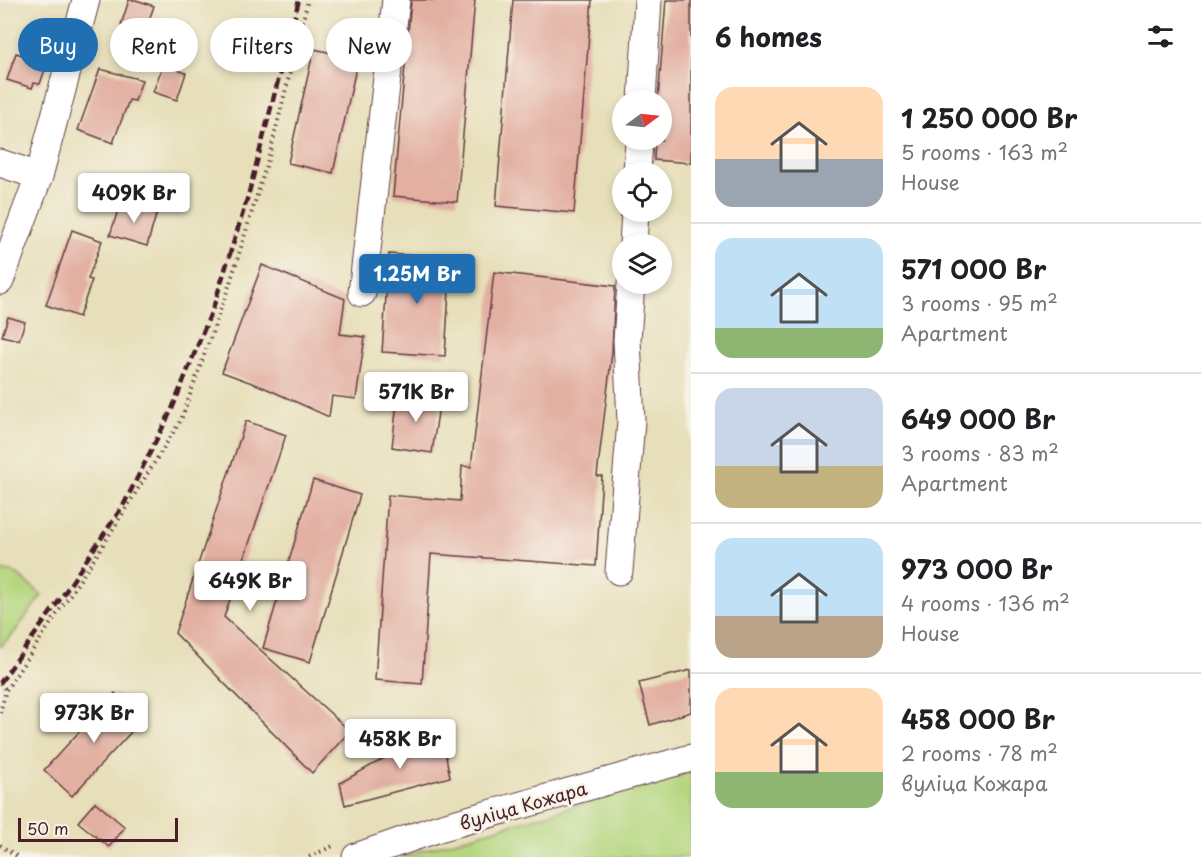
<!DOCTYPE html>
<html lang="en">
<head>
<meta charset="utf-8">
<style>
	body { margin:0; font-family:"Playpen Sans",sans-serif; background:#f2f2f2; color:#202124; height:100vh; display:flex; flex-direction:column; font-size:22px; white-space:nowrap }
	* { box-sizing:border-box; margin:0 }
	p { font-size:20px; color:#757577 }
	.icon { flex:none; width:33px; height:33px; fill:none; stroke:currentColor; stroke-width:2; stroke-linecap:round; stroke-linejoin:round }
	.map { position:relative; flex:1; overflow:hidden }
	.side { display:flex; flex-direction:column; background:#fff; width:510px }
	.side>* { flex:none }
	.guide { position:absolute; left:18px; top:18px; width:570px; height:54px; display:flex; gap:12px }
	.needle { width:39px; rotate:75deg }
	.controls { position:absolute; left:612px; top:90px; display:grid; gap:12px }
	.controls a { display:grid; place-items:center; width:60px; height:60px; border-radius:50%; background:#fff; box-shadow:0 3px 9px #0003; font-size:30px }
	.scale { position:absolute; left:18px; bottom:15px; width:160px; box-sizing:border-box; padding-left:6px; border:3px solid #4a1f2b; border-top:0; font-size:16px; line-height:21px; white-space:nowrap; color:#4a1f2b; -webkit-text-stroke:4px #f7f3e8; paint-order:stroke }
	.price { position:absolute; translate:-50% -51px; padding:0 14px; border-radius:6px; background:#fff; color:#222; font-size:20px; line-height:39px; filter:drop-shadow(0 2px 3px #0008) }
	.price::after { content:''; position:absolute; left:50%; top:36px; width:18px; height:14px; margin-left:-9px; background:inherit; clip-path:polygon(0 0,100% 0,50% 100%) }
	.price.on { background:#1f6fb2; color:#fff }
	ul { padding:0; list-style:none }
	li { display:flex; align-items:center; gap:18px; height:150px; padding:0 24px }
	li+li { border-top:2px solid #e0e0e0 }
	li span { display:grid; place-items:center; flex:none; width:168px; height:120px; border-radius:18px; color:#555 }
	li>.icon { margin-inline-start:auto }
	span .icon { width:72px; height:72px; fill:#fffc; stroke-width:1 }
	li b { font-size:26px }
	h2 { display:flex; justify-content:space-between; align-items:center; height:72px; padding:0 24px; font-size:26px }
	.pill { padding:0 21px; border-radius:27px; background:#fff; box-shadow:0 3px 9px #0003; font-size:21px; line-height:54px }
	.pill.on { background:#1f6fb2; color:#fff }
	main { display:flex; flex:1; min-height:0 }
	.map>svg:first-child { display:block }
	.green { fill:#b4d67e; stroke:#7f7a54; stroke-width:1.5 }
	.building { fill:#e2afa1 }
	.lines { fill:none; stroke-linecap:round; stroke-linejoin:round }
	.minor-casing { stroke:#623c40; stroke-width:29 }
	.path { stroke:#623c40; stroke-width:4; stroke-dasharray:1.5 4.5; stroke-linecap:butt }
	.minor { stroke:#fff; stroke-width:27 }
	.rail { stroke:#4a1f2b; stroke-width:4.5; stroke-dasharray:9 4.5; stroke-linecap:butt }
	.labels { text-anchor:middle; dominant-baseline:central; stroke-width:5; stroke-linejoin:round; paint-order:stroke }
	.street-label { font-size:18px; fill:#4a1f2b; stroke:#f7f3e8 }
</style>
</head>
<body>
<main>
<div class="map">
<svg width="691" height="857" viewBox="0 0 691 857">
	<rect width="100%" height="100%" fill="#f7f3e8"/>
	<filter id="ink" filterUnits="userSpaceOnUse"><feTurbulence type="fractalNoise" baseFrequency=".0167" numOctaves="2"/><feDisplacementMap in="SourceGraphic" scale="12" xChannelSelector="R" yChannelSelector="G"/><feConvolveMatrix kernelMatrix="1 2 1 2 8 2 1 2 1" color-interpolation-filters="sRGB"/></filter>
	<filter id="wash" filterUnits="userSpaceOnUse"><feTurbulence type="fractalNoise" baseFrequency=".008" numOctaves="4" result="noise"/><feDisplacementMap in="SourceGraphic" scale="24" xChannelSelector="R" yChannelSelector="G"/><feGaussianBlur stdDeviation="1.35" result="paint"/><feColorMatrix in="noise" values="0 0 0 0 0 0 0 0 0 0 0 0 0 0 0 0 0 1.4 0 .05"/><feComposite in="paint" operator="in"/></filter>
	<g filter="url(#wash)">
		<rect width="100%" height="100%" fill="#e7dfb9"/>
		<g class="green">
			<polygon points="0,570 15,573 42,595 14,633 0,647"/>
			<polygon points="691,772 691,857 400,857"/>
		</g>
		<g id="blocks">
			<g class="building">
				<polygon points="129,0 136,0 154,6 145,32 121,25"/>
				<polygon points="411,0 475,0 457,202 393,196"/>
				<polygon points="513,0 592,0 574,213 496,206"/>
				<polygon points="666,0 691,0 691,163 654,160 655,140 662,140 662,100 658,100"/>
				<polygon points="314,49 358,59 333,173 288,163"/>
				<polygon points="16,53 47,64 40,84 34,83 32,88 7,80"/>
				<polygon points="163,65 186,73 177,100 153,92"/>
				<polygon points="100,69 142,80 135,101 129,100 113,143 78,130"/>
				<polygon points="121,201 157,212 147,246 110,235"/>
				<polygon points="72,230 102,241 88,279 92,280 79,317 46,305"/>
				<polygon points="389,254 451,258 445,356 382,352"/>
				<polygon points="262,265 345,299 340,334 365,337 356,399 332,396 329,417 263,387 222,372"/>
				<polygon points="494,272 615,286 612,352 597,476 602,476 596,566 431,554 422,684 375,680 388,495 460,501 462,466 471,467"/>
				<polygon points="8,317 25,322 19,340 2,336"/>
				<polygon points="398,393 440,399 432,453 392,447"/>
				<polygon points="246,421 286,435 224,617 350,731 312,773 175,633"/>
				<polygon points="313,480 360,495 310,662 263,648"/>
				<polygon points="691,670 691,712 650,725 639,683"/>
				<polygon points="115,693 143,719 72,796 44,770"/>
				<polygon points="440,727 450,777 345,805 340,783"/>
				<polygon points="95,802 125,827 109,847 78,822"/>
			</g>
		</g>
	</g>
	<g filter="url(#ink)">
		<use href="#blocks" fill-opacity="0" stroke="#623c40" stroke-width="1.5"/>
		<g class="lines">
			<g class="minor-casing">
				<g id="minor">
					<polyline points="642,100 648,0"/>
					<polyline points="0,163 39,176"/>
					<polyline points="637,172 639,140"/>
					<polyline points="633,244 635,212"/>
					<polyline points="0,281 39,176 86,0"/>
					<polyline points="362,293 396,0"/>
					<polyline points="619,571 631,421 627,340 631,284"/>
					<polyline points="356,857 439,828 691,758"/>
				</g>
			</g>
			<g class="path">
				<polyline points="0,683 6,690"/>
				<polyline points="0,713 6,690 98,553 181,420 230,283 270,153 308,0"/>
				<polyline points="0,845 18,857"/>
				<polyline points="309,857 335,845"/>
			</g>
			<use href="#minor" class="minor"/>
			<polyline class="rail" points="0,683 61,598 124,504 172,409 214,305 248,196 299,0"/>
		</g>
	</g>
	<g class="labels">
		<g class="street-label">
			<text transform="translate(523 805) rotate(-16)">вуліца Кожара</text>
		</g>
	</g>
</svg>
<div class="controls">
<a><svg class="needle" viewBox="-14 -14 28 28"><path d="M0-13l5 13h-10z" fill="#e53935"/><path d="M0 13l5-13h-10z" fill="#757577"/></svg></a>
<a><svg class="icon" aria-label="locate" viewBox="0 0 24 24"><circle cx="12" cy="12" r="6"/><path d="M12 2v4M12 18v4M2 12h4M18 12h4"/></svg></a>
<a><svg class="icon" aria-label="layers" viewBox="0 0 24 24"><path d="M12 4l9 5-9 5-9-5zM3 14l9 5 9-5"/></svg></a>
</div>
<div class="scale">50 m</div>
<b class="price" style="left:134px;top:224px">409K Br</b>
<b class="price on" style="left:417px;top:305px">1.25M Br</b>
<b class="price" style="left:416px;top:423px">571K Br</b>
<b class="price" style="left:250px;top:612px">649K Br</b>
<b class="price" style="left:94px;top:744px">973K Br</b>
<b class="price" style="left:400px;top:770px">458K Br</b>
<div class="guide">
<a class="pill on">Buy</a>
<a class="pill">Rent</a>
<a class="pill">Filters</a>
<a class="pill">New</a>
</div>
</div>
<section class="side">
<h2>6 homes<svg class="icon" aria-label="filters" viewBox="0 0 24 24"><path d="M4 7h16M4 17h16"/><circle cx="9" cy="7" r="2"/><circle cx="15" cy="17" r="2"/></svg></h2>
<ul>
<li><span style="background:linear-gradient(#ffd9b3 60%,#9aa5b1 0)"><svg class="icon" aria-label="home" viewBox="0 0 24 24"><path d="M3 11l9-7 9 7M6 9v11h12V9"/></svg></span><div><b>1 250 000 Br</b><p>5 rooms · 163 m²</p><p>House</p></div></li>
<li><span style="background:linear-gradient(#bfe0f5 75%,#8fb573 0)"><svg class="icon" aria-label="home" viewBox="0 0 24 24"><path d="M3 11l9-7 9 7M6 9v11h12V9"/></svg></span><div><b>571 000 Br</b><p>3 rooms · 95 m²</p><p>Apartment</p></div></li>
<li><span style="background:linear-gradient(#c9d6e8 65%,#c2b280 0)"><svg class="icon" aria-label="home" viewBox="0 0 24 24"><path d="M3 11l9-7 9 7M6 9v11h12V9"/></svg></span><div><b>649 000 Br</b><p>3 rooms · 83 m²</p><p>Apartment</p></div></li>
<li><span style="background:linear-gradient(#bfe0f5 65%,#b9a48a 0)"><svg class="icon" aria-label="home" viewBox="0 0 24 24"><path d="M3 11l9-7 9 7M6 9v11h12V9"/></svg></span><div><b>973 000 Br</b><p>4 rooms · 136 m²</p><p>House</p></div></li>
<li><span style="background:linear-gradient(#ffd9b3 70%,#8fb573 0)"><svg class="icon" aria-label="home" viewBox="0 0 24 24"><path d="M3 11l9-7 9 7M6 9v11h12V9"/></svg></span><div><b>458 000 Br</b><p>2 rooms · 78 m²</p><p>вуліца Кожара</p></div></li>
</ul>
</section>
</main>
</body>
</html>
